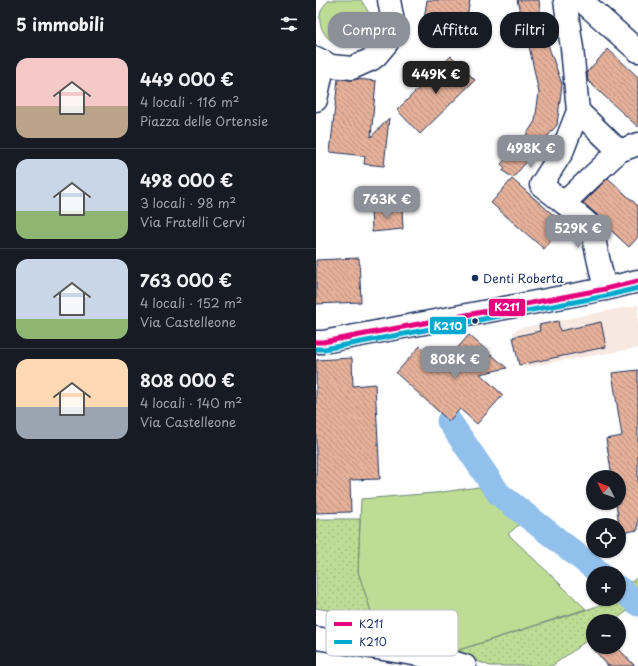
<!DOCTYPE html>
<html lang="it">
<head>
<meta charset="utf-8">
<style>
	body { margin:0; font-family:"Playpen Sans",sans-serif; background:#20242c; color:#f1f3f6; height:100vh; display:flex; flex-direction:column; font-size:15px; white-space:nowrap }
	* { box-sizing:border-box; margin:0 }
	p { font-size:13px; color:#9ea1a6 }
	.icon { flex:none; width:22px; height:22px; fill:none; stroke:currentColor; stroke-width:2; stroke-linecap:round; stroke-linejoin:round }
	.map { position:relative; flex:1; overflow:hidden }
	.drawer { display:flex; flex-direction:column; background:#171b24; width:316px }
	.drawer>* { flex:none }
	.hud { position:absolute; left:12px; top:12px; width:250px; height:36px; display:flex; gap:8px }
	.needle { width:26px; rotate:312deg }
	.tools { position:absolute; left:270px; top:470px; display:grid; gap:8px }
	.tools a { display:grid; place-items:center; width:40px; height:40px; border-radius:50%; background:#171b24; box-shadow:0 1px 3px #0004; font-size:20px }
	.price { position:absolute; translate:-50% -34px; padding:0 9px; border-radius:8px; background:#8c9099; color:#fff; font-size:13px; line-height:26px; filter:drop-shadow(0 1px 2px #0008) }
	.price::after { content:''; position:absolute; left:50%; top:24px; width:12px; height:9px; margin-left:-6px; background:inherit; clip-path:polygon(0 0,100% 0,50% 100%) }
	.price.on { background:#222; color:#fff }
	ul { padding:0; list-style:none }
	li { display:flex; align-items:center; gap:12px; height:100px; padding:0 16px }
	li+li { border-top:1px solid #363941 }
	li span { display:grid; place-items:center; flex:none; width:112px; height:80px; border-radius:12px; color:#555 }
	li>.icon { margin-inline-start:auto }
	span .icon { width:48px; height:48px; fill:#fffc; stroke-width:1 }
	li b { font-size:17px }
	h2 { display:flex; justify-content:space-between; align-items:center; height:48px; padding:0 16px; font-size:17px }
	.tag { padding:0 14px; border-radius:16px; background:#171b24; box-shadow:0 1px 3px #0004; font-size:14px; line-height:36px }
	.tag.on { background:#8c9099; color:#fff }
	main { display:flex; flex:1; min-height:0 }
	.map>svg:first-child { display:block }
	.built { fill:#f7e8e0 }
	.grass { fill:#bfdc94; stroke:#6d8679 }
	.garden { fill:url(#garden-dots); stroke:#6d8679 }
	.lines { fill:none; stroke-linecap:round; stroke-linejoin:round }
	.canal { stroke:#91c0ec; stroke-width:25 }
	.building { fill:url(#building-back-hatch); stroke:#1b2f5e }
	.street-casing { stroke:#1b2f5e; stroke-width:25 }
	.secondary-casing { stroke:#1b2f5e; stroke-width:25 }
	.street { stroke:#fff; stroke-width:22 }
	.secondary { stroke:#fff; stroke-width:22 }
	.bus-1-casing { stroke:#fff; stroke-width:8 }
	.bus-2-casing { stroke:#fff; stroke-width:8 }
	.bus-1 { stroke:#e5007d; stroke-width:5 }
	.bus-2 { stroke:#00a9ce; stroke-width:5 }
	.poi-dot { fill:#1b2f5e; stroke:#fff; stroke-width:1.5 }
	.labels { text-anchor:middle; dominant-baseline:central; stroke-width:3; stroke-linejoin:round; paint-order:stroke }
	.poi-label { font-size:12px; fill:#1b2f5e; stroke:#fff; text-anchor:start }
	.key { fill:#fff; stroke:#bbc1cf; stroke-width:1 }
	.key-label { font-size:11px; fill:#1b2f5e }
	.line-badge { stroke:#fff; stroke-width:1.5 }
	.badge-label { font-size:11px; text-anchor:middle; font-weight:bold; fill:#fff }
</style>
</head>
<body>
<main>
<section class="drawer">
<h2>5 immobili<svg class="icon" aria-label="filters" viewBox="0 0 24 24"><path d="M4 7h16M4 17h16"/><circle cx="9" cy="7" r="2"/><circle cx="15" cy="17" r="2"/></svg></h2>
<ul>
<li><span style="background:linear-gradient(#f6c9c9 60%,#b9a48a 0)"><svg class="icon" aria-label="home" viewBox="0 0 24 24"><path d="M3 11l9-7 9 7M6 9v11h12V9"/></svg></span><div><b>449 000 €</b><p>4 locali · 116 m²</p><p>Piazza delle Ortensie</p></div></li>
<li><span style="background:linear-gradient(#c9d6e8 65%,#8fb573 0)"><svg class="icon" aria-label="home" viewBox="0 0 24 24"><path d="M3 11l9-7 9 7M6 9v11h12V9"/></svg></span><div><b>498 000 €</b><p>3 locali · 98 m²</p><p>Via Fratelli Cervi</p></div></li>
<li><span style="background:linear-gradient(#c9d6e8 75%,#8fb573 0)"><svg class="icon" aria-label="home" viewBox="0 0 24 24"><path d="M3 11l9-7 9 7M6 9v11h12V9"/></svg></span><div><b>763 000 €</b><p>4 locali · 152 m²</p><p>Via Castelleone</p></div></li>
<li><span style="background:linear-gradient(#ffd9b3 60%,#9aa5b1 0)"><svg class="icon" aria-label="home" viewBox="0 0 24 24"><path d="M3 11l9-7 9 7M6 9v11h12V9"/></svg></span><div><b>808 000 €</b><p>4 locali · 140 m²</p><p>Via Castelleone</p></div></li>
</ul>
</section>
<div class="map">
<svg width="322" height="666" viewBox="0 0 322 666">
	<defs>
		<pattern id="garden-dots" width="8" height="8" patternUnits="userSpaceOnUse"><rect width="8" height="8" fill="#bfdc94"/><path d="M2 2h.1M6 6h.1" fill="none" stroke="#a4bd82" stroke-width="1.8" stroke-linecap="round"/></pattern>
		<pattern id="building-back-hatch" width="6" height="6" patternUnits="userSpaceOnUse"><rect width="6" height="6" fill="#e5b199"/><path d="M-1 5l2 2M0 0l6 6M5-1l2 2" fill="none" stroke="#b99080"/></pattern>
	</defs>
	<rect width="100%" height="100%" fill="#fff"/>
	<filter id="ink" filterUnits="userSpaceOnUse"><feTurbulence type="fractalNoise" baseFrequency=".025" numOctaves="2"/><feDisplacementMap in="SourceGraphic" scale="8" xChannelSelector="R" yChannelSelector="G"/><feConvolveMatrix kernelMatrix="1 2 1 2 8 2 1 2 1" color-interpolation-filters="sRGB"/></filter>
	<g filter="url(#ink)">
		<polygon class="built" points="322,305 322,348 208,367 202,363 197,332 204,328"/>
		<g class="grass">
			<path d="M13 0H45C47 4 50 7 52 11 55 20 52 34 44 40 44 40 39 42 38 42 22 48 7 40 4 22 3 12 6 7 13 0Z"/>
			<polygon points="163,487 178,505 205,523 192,534 270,609 137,652 62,633 42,572 45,499 119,493"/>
		</g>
		<g class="garden">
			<polygon points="0,519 44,519 42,572 62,633 35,633 23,612 0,608"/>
			<polygon points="322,577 322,603 298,621 277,621 277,636 236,666 174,666 137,652 282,606 291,599 303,599 303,591"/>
		</g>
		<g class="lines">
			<g class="canal">
				<polyline points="133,421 183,494 284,573"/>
				<polyline points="303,588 322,604"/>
			</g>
		</g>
		<g class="building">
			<polygon points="111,0 154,0 146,45 105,38"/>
			<polygon points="201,0 223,0 226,28 246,84 241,125 197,178 187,171 189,168 185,164 207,140 219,121 223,93 213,46"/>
			<polygon points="292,49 322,77 322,127 272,81 271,72"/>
			<polygon points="135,56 159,80 104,134 81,110"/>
			<polygon points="22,79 35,80 41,79 60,81 55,137 73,118 68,166 48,164 49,156 14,152"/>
			<polygon points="292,178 322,206 322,237 313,247 287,223 283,216 267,203"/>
			<polygon points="196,179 249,225 228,249 175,203"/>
			<polygon points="86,208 87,229 56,232 55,210"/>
			<polygon points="43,258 45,302 0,304 0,260"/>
			<polygon points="242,321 244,331 285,322 290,347 203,365 197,337 224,331 223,325"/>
			<polygon points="153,335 191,368 164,374 187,395 161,424 144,409 133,421 80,373 104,346 126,365"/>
			<polygon points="36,358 37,386 59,384 64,479 34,480 35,512 0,513 0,360"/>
			<polygon points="322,370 322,530 304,533 300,503 303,503 303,477 296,477 290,439 306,436 296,373"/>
			<polygon points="276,647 301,647 319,666 292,666"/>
		</g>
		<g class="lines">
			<g class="street-casing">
				<g id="street">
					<polyline points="249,0 256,48 262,111 246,152 225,185 248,203 303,151 322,144"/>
					<polyline points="265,0 322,51"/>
					<polyline points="0,58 15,66 36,68 56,59 60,56 71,43 77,22 73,0"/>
					<polyline points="0,100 8,62"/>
					<polyline points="262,111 303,151"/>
					<polyline points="248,203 275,226 289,289"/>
				</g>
			</g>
			<g class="secondary-casing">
				<g id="secondary">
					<polyline points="0,342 7,342 289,289 322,281"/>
					<polyline points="0,638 127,659 149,666"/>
				</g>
			</g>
			<use href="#street" class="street"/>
			<use href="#secondary" class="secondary"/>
			<g class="bus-1-casing">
				<polyline id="bus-1" points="0,342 7,342 289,289 322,281"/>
			</g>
			<g class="bus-2-casing">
				<polyline id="bus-2" points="0,349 8,349 290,296 322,288"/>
			</g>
			<use href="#bus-1" class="bus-1"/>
			<use href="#bus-2" class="bus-2"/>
		</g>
	</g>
	<g class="poi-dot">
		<circle cx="159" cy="278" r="4"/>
		<circle cx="159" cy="321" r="3.5"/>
	</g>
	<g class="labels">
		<g class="poi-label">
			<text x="167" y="278">Denti Roberta</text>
		</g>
	</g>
	<rect x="10" y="610" width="132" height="46" rx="6" class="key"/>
	<rect x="18" y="622" width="18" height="4" fill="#e5007d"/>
	<rect x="18" y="640" width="18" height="4" fill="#00a9ce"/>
	<g class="key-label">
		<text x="43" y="628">K211</text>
		<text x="43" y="646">K210</text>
	</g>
	<g class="line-badge">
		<rect x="172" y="298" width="38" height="19" rx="4" fill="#e5007d"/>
		<rect x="113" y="316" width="38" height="19" rx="4" fill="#00a9ce"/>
	</g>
	<g class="badge-label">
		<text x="191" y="311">K211</text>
		<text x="132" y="330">K210</text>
	</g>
</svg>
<div class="tools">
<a><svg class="needle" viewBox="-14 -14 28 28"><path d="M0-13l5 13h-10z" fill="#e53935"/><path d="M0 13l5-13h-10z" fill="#9ea1a6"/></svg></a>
<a><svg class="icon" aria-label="locate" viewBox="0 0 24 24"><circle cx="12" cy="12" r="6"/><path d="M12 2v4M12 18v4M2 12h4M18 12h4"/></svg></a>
<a>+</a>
<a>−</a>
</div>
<b class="price on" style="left:120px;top:95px">449K €</b>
<b class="price" style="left:215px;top:169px">498K €</b>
<b class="price" style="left:71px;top:220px">763K €</b>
<b class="price" style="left:262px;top:249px">529K €</b>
<b class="price" style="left:139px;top:380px">808K €</b>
<div class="hud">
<a class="tag on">Compra</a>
<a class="tag">Affitta</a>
<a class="tag">Filtri</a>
</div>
</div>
</main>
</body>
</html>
